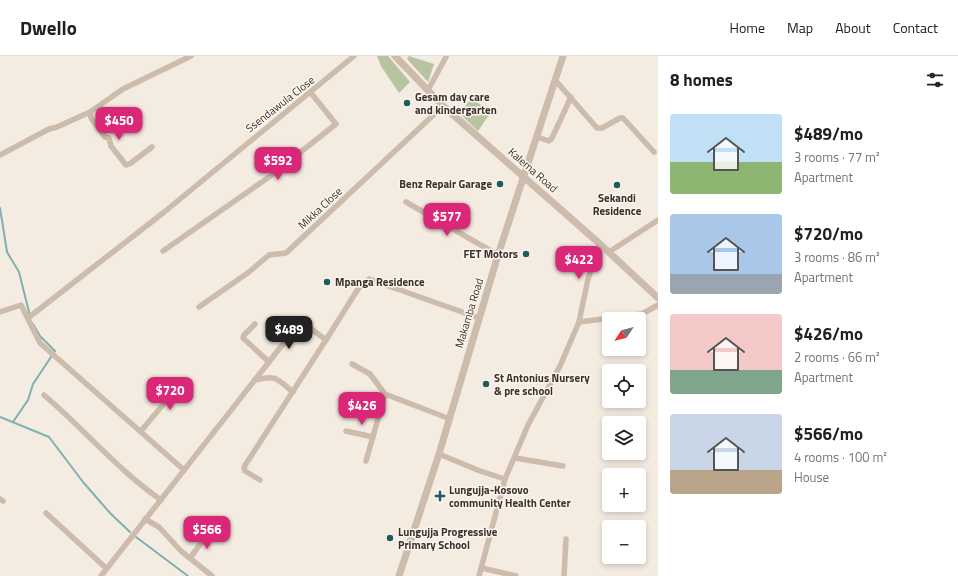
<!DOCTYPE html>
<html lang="en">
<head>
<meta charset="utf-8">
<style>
	body { margin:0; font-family:"Titillium Web",sans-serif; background:#f2f2f2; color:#202124; height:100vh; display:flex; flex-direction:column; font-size:15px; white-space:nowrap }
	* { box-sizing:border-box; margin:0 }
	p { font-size:13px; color:#757577 }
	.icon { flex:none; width:22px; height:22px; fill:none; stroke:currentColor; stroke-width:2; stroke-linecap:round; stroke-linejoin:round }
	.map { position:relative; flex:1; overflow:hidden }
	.drawer { display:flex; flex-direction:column; background:#fff; width:300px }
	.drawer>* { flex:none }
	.needle { width:26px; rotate:234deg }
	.controls { position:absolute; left:602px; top:256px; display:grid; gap:8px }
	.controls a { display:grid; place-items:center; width:44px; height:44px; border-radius:4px; background:#fff; box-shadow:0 2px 6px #0003; font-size:20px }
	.price { position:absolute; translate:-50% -34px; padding:0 9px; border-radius:8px; background:#db2777; color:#fff; font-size:13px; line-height:26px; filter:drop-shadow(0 1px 2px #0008) }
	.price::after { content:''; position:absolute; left:50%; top:24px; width:12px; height:9px; margin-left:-6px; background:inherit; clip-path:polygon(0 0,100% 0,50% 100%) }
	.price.on { background:#222; color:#fff }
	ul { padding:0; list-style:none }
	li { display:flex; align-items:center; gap:12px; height:100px; padding:0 12px }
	li span { display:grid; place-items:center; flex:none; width:112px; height:80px; border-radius:4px; color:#555 }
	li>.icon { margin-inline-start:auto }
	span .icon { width:48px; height:48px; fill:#fffc; stroke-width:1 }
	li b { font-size:17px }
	h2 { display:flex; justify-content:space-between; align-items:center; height:48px; padding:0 12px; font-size:17px }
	header { display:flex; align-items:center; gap:24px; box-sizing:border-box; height:56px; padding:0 20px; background:#fff; border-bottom:1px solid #e0e0e0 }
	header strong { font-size:19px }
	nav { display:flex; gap:22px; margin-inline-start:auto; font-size:14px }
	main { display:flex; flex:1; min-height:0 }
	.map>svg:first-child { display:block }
	.green { fill:#b8c4a0 }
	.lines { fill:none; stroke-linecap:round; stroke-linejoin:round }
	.stream { stroke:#7fb0b2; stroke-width:2 }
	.minor { stroke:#cdbbac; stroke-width:5.5 }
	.tertiary { stroke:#cdbbac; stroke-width:7 }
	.poi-dot { fill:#1f5a5e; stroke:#fbf5ee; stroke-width:1.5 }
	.labels { text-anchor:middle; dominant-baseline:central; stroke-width:3; stroke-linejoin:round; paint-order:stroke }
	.poi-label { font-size:11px; font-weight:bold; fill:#3b302b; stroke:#fbf5ee; text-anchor:start }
	.street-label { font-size:11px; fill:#3b302b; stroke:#fbf5ee }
</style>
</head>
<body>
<header>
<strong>Dwello</strong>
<nav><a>Home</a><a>Map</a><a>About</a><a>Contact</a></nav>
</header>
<main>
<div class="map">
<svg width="658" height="520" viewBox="0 0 658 520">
	<rect width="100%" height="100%" fill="#f4ebe1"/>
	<g class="green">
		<polygon points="377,0 388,0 410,26 399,37 381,10"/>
		<polygon points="409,0 434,8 428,26 407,3"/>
		<polygon points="471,42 491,56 478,75 460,58"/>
	</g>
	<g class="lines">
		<g class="stream">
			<polyline points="0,152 7,196 19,216 30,260"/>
			<polyline points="0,361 49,381 83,426 110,457 130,476"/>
			<polyline points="13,366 28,344 33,328 55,295 40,280 33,268"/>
			<polyline points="136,481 188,520"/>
		</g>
		<g class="minor">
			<polyline points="556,25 597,72 602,72 620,62 623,62 654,96"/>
			<polyline points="428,34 446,1"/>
			<polyline points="537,81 549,85 552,82 571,41"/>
			<polyline points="152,91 131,107 126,109 111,90 109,82 105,81 91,62 90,56 123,33 191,0"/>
			<polyline points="0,99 49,73 57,71 90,56"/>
			<polyline points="406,146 498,199"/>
			<polyline points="163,195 269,121 336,68 311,37"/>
			<polyline points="609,196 658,164"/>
			<polyline points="199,251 249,216 269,199 286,197 443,50"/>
			<polyline points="0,256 21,249 40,287 184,414"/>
			<polyline points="28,262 163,157 354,0"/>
			<polyline points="579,266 588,223 600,188"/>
			<polyline points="255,268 244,279 243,282 269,306"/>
			<polyline points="352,308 370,318 385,338 450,363"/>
			<path d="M255 324C277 319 276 322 293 336"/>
			<path d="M44 339C84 373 119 415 161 444"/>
			<polyline points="141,375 166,345 189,325"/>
			<polyline points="346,375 373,381"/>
			<polyline points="439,398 480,415 505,423"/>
			<polyline points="515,402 563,410"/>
			<polyline points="366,405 385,338"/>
			<polyline points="260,424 245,415 244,411 326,284"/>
			<polyline points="0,443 3,445"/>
			<polyline points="46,457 106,512"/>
			<polyline points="145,463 159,471 181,495 212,520"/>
			<polyline points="190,502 210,475"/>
			<polyline points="482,512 516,520"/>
			<polyline points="101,520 301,265 326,284 358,233 369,223 479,262"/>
			<polyline points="479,520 505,423 528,369 560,310 579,266 642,258 658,249"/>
			<polyline points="564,520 566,483"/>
		</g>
		<g class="tertiary">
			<polyline points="395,0 443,50 600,188 658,242"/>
			<polyline points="399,520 439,398 498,199 563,0"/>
		</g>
	</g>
	<g class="poi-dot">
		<circle cx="407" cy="47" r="4"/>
		<circle cx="500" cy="128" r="4"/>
		<circle cx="617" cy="129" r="4"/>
		<circle cx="526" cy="198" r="4"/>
		<circle cx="327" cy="226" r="4"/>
		<circle cx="486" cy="328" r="4"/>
		<path d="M438 434h4v4h4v4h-4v4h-4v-4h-4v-4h4z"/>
		<circle cx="390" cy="482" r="4"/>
	</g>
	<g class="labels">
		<g class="poi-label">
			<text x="415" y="41">Gesam day care<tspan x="415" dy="13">and kindergarten</tspan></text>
			<text x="492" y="128" text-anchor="end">Benz Repair Garage</text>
			<text x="617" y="142" text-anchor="middle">Sekandi<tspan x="617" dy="13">Residence</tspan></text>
			<text x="518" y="198" text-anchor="end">FET Motors</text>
			<text x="335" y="226">Mpanga Residence</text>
			<text x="494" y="322">St Antonius Nursery<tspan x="494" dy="13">&amp; pre school</tspan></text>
			<text x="449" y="434">Lungujja-Kosovo<tspan x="449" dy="13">community Health Center</tspan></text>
			<text x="398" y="476">Lungujja Progressive<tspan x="398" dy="13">Primary School</tspan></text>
		</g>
		<g class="street-label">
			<text transform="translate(280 48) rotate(-38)">Ssendawula Close</text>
			<text transform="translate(533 114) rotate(41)">Kalema Road</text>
			<text transform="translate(320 152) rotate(-43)">Mikka Close</text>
			<text transform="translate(469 257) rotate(-73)">Makamba Road</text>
		</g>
	</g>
</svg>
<div class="controls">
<a><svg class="needle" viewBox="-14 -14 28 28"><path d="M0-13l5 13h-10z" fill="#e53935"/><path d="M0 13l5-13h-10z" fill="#757577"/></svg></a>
<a><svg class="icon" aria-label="locate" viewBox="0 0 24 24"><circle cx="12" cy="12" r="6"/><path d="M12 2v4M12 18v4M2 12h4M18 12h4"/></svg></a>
<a><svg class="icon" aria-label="layers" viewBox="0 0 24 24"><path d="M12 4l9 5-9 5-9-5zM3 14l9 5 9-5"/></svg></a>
<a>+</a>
<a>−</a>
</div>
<b class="price" style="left:119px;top:85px">$450</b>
<b class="price" style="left:278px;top:125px">$592</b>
<b class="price" style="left:447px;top:181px">$577</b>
<b class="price" style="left:579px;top:224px">$422</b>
<b class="price on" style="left:289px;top:294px">$489</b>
<b class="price" style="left:170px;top:355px">$720</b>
<b class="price" style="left:362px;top:370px">$426</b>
<b class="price" style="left:207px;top:494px">$566</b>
</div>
<section class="drawer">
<h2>8 homes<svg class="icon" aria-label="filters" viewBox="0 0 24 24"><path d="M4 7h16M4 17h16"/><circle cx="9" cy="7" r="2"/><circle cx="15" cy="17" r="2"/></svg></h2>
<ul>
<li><span style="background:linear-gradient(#bfe0f5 60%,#8fb573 0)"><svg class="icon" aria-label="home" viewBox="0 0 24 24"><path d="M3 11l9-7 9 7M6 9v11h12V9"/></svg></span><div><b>$489/mo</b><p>3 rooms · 77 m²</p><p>Apartment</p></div></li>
<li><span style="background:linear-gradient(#a9c7e8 75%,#9aa5b1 0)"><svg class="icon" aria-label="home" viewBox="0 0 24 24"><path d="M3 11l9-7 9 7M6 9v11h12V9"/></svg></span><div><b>$720/mo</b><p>3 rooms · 86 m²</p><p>Apartment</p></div></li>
<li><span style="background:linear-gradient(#f6c9c9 70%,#7fa58c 0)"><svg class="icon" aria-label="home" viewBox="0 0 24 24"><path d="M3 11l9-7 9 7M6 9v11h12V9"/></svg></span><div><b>$426/mo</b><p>2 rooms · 66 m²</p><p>Apartment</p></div></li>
<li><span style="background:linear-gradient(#c9d6e8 70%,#b9a48a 0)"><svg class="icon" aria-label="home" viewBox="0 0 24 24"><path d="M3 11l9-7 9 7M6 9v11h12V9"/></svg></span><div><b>$566/mo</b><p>4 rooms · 100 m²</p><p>House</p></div></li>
</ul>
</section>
</main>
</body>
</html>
